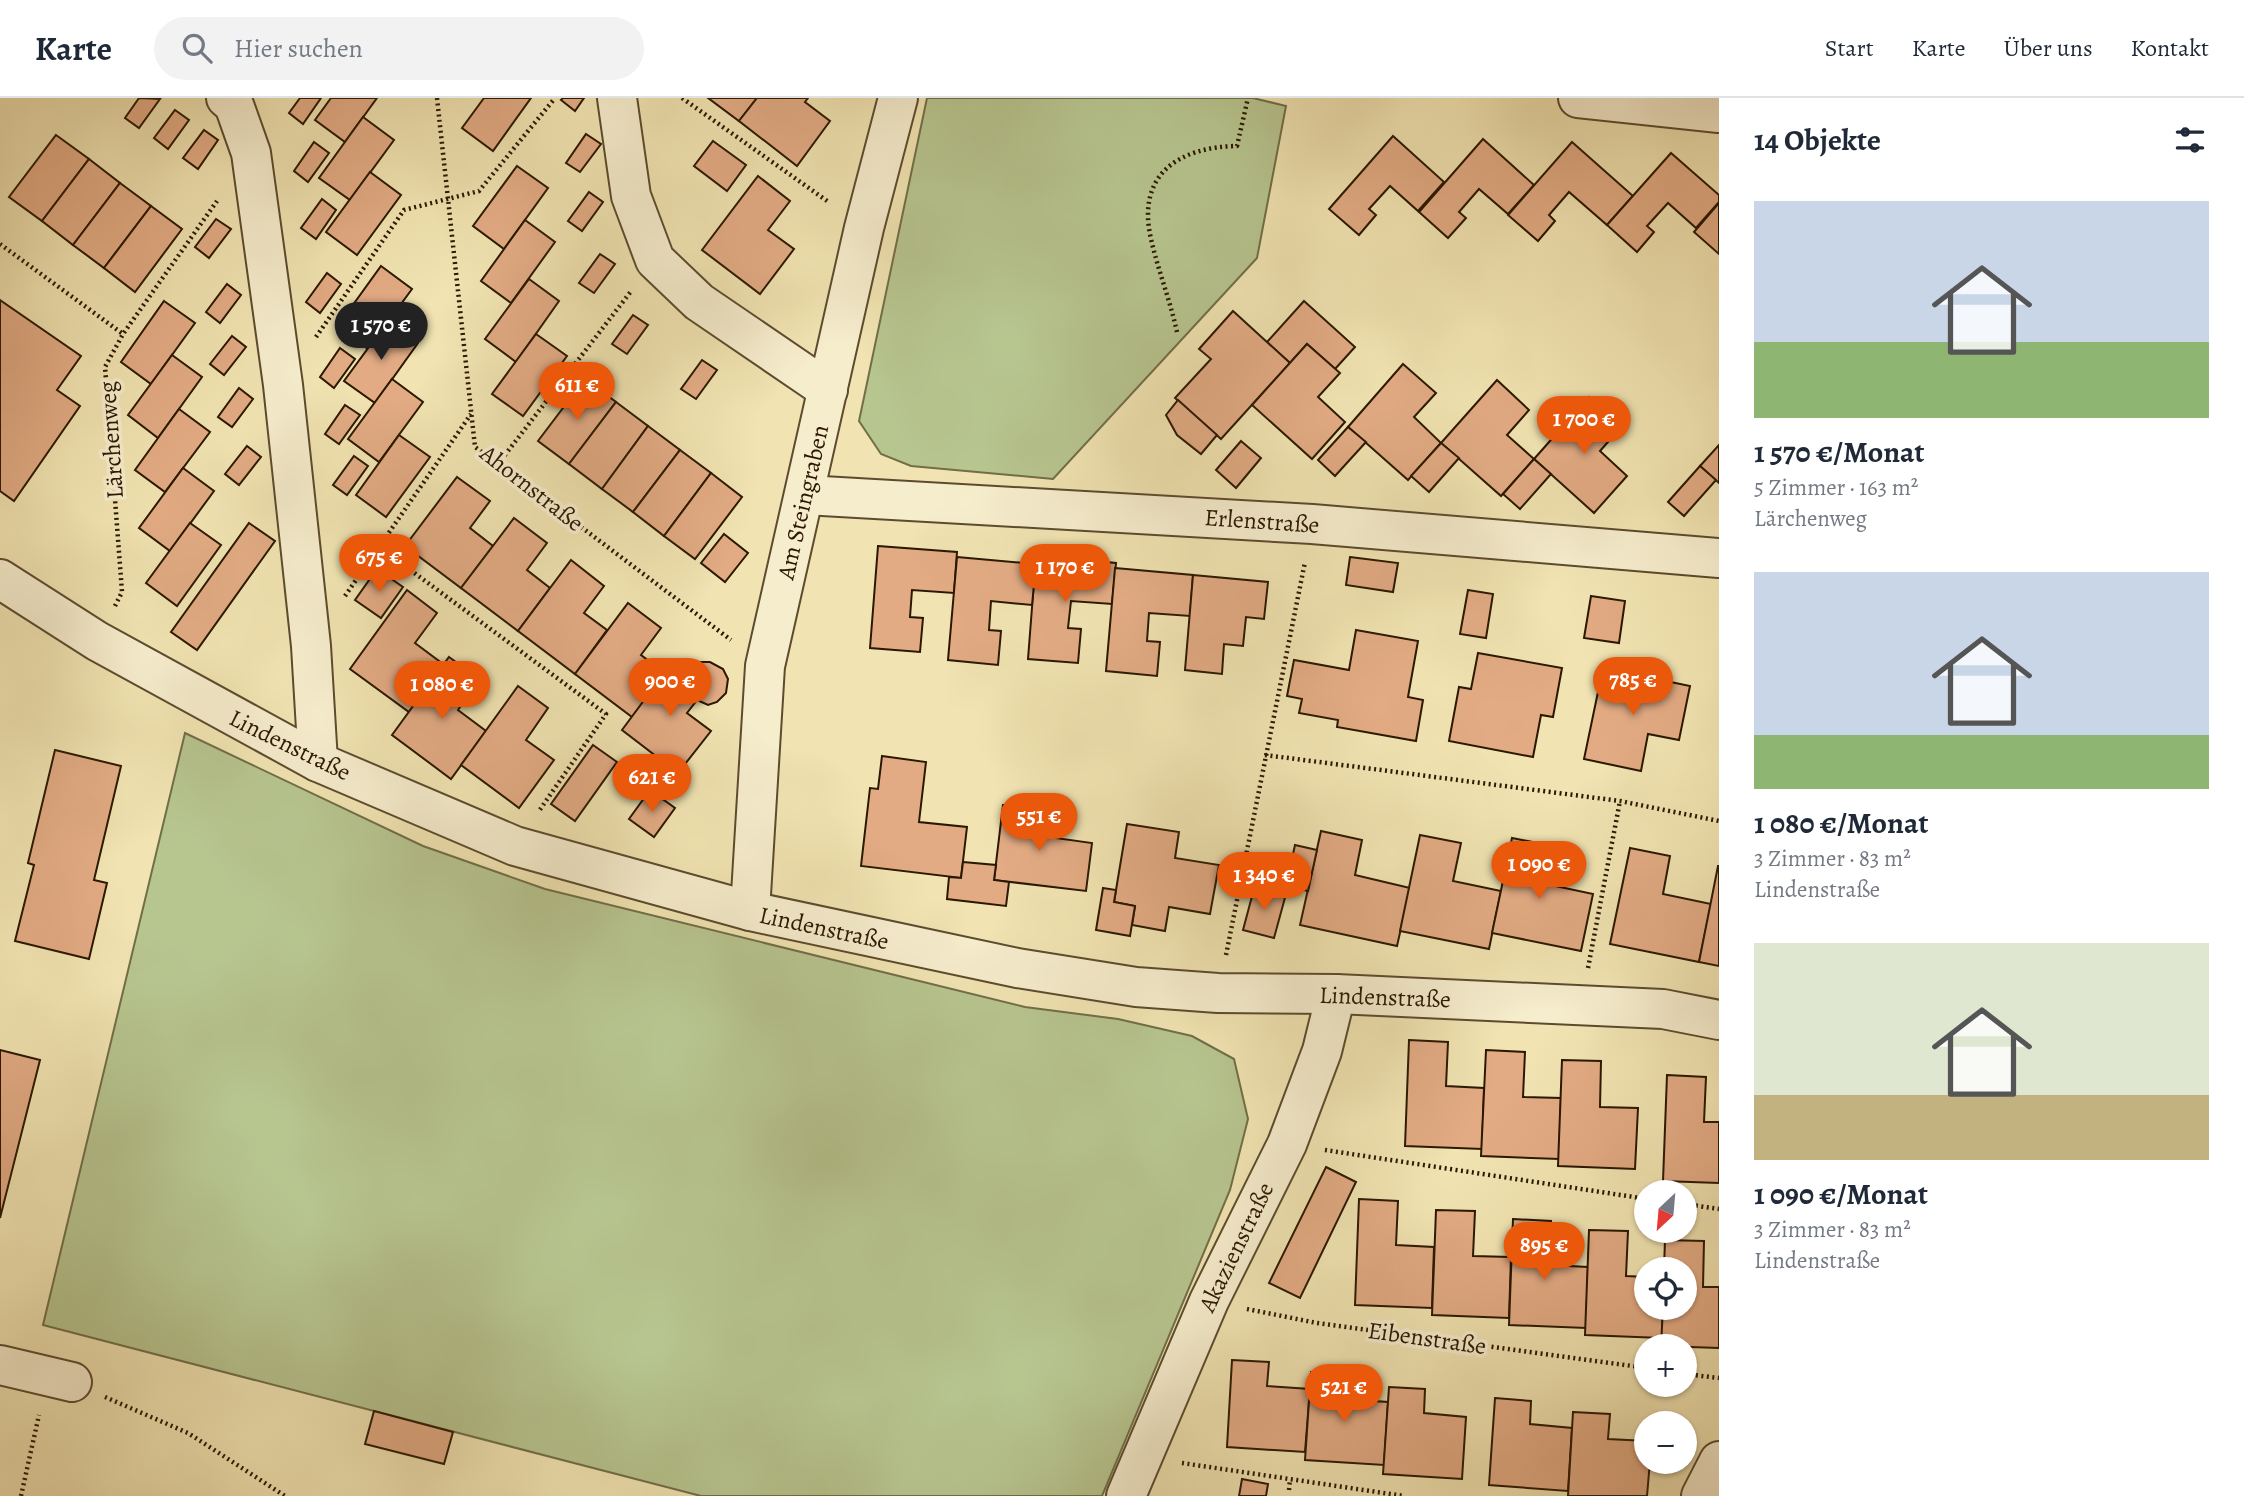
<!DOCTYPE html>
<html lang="de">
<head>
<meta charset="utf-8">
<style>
	body { margin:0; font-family:Alegreya,serif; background:#f2f2f3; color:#1f2937; height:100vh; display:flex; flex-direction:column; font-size:26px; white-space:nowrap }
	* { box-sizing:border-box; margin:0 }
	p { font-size:23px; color:#747a83 }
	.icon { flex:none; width:38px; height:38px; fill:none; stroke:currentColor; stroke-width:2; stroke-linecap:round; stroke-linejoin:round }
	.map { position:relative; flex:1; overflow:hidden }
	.sheet { display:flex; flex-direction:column; background:#fff; width:525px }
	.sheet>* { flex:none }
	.needle { width:46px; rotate:206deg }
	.buttons { position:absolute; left:1634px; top:1082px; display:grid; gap:14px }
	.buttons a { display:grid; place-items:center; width:63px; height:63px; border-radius:50%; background:#fff; box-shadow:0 2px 5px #0004; font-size:35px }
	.price { position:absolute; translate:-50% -60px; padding:0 16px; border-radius:24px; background:#ea580c; color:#fff; font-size:23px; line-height:46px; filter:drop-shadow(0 2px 4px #0008) }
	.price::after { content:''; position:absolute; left:50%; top:42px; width:21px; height:16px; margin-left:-10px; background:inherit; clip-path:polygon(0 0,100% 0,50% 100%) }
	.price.active { background:#222; color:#fff }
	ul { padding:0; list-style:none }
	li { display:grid; align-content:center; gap:14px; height:371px; padding:0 35px }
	li span { display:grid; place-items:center; height:217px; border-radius:0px; color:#555 }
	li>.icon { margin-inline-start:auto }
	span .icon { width:126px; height:126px; fill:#fffc; stroke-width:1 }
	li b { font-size:30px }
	h2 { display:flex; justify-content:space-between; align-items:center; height:84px; padding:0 35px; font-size:30px }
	header { display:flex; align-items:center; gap:42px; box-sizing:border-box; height:98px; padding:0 35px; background:#fff; border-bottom:2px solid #e0e1e3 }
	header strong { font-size:33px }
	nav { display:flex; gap:38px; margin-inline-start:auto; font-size:24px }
	.search { width:490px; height:63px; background:#f2f2f3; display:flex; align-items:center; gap:18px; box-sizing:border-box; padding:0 24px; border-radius:38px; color:#747a83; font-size:26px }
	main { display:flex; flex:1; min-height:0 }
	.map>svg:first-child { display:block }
	.green { fill:#b7c58f; stroke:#716e48; stroke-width:2 }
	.building { fill:#e2ab84; stroke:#2b1802; stroke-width:2 }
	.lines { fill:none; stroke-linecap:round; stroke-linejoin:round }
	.minor-casing { stroke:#5c4b2e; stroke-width:42 }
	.path { stroke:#2b1802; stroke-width:4.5; stroke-dasharray:2 3.5; stroke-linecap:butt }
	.minor { stroke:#f6edcd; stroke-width:38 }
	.labels { text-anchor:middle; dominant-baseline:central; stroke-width:7; stroke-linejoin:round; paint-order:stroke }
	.street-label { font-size:24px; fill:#2b1802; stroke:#f6edcd }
</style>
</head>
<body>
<header>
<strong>Karte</strong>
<div class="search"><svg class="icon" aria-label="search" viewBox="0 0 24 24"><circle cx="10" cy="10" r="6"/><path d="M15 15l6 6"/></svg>Hier suchen</div>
<nav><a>Start</a><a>Karte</a><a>Über uns</a><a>Kontakt</a></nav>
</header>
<main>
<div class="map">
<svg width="1719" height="1398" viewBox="0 0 1719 1398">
	<rect width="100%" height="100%" fill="#f1e4b2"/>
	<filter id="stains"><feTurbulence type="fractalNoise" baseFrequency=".00286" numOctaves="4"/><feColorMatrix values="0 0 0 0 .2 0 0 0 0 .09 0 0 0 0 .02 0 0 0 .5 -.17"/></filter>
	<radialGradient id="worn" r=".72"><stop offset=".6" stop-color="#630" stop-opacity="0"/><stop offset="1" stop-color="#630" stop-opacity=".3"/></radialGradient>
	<g class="green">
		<polygon points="927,0 1253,0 1286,8 1257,160 1053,381 911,368 881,356 859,323"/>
		<polygon points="185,635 423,748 545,791 1025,909 1118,921 1192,938 1234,961 1248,1021 1230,1092 1102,1398 701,1398 43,1227"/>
	</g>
	<g class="building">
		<polygon points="139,0 160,1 139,30 125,20"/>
		<polygon points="300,0 321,0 303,26 289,15"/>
		<polygon points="331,0 377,0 345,44 315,22"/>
		<polygon points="484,0 531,0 493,53 462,30"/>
		<polygon points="563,0 584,0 575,13 561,2"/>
		<polygon points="708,0 757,0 739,23"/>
		<polygon points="757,0 808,0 805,4 830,23 797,68 739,23"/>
		<polygon points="175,12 189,22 168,51 154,40"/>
		<polygon points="363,19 394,42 350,102 319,80"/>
		<polygon points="204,32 218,42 198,71 183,60"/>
		<polygon points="586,36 601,46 580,74 566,65"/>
		<polygon points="56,37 89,61 42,123 9,99"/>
		<polygon points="1393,38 1444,84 1418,113 1390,88 1369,111 1376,117 1359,137 1329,111"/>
		<polygon points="1483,41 1534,87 1508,116 1479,91 1459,114 1466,120 1448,140 1419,114"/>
		<polygon points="713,43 746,67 727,93 694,68"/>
		<polygon points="314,44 329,55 308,84 294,73"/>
		<polygon points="1572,44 1633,98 1607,127 1569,94 1549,117 1555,123 1538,143 1508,117"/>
		<polygon points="1671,55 1719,97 1719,104 1696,130 1668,105 1647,128 1654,134 1637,154 1607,127"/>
		<polygon points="89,61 120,85 73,147 42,123"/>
		<polygon points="517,68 548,90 504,151 473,128"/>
		<polygon points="370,74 401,97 357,157 326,134"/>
		<polygon points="758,78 790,103 768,132 794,151 760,196 702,152"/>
		<polygon points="120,85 151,108 104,170 73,147"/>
		<polygon points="589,94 603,104 582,133 568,123"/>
		<polygon points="322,101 336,112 316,141 301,130"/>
		<polygon points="1719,105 1719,156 1694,134"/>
		<polygon points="151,108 182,131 135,194 104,170"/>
		<polygon points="216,121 231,131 209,160 195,149"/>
		<polygon points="525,122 555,144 511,205 481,183"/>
		<polygon points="600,156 615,166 594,195 579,185"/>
		<polygon points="381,168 412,191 368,251 337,229"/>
		<polygon points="327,175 341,186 320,215 306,204"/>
		<polygon points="529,181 559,203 516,264 485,241"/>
		<polygon points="227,186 241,197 220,225 206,214"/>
		<polygon points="0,202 81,258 57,292 80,308 14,403 0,393"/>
		<polygon points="164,203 195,225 151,286 121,264"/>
		<polygon points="1304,203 1355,249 1335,271 1307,246 1290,265 1267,244"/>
		<polygon points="1233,213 1290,265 1221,341 1175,300 1211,261 1199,251"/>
		<polygon points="633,217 648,227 627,256 612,246"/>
		<polygon points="388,223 418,245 375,305 344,283"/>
		<polygon points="536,236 567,258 523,318 492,296"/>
		<polygon points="232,238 246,249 224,277 210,266"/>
		<polygon points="1307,246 1340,275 1318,299 1345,324 1312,361 1252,307"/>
		<polygon points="340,250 355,261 334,290 320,279"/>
		<polygon points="172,257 202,279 158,340 128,317"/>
		<polygon points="702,262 717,272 696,301 681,291"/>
		<polygon points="1403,266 1436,295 1414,319 1441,345 1408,382 1348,329"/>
		<polygon points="392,281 423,304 379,364 348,341"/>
		<polygon points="585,281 616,304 569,366 538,343"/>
		<polygon points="1497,282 1529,312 1507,337 1534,361 1501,398 1441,345"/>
		<polygon points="239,290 253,301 232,329 218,319"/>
		<polygon points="1589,299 1622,328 1600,353 1627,378 1594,415 1534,361"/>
		<polygon points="1178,302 1217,337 1201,356 1177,337 1166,317"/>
		<polygon points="616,304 648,328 602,391 569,366"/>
		<polygon points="345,307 360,317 339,346 325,336"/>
		<polygon points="179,311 210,334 165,394 135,372"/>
		<polygon points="648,328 680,352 633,414 602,391"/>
		<polygon points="1348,329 1366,344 1335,378 1318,362"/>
		<polygon points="399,337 430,359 386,419 356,397"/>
		<polygon points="1241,343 1261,360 1236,390 1216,372"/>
		<polygon points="1441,345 1459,360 1429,394 1411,378"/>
		<polygon points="1719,347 1719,385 1700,368"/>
		<polygon points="247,348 261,359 239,387 225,376"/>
		<polygon points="680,352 711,375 664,438 633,414"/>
		<polygon points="354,358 368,368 347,397 333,387"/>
		<polygon points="1534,361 1551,376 1520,411 1503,396"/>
		<polygon points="1700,368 1716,382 1684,418 1668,404"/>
		<polygon points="183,370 214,393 170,453 139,430"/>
		<polygon points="711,375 742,399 695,461 664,438"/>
		<polygon points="457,379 490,403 470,430 493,448 461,490 405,448"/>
		<polygon points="514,420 547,445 527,472 550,490 518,533 461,490"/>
		<polygon points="190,425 221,447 177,508 146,485"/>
		<polygon points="249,425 275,443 197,552 171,534"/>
		<polygon points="724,436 748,455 725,484 701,465"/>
		<polygon points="878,448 957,454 954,495 912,492 910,519 923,520 920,554 870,550"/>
		<polygon points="1036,458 1116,465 1112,506 1071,503 1068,530 1081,531 1078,565 1028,561"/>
		<polygon points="957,459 1036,466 1032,507 991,503 989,532 1001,533 998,567 948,562"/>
		<polygon points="1350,459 1398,465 1393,494 1346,487"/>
		<polygon points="571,462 604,488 584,515 607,532 575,576 518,533"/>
		<polygon points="1115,470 1193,477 1190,518 1149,515 1147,543 1160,544 1157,578 1106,573"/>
		<polygon points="377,471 403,489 381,520 355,502"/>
		<polygon points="1193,477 1268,484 1264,521 1246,519 1243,548 1224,546 1222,576 1185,572"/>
		<polygon points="407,492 437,515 415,545 443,566 409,614 350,571"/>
		<polygon points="1468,492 1493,496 1486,540 1460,536"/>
		<polygon points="1591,498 1625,503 1619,545 1584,540"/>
		<polygon points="628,505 661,530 641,557 665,575 632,619 575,576"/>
		<polygon points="1356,532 1418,543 1408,599 1423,602 1416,643 1337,629 1338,622 1299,615 1302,601 1287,598 1294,562 1349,572"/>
		<polygon points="1478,555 1562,570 1553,619 1541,617 1533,659 1449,643 1459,589 1471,591"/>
		<polygon points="449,559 479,581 458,612 486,633 451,681 392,637"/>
		<polygon points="674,562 708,588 687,615 711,633 678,675 622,632"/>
		<polygon points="700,564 710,564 723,571 728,581 726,595 717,604 708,607 697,602 708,588 691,576"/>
		<polygon points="1603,570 1690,588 1679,642 1648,636 1641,673 1584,661"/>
		<polygon points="518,588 548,610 526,642 554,662 519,710 461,667"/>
		<polygon points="593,647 617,664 575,723 551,706"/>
		<polygon points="55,652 121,668 94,782 107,785 89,861 15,843 34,767 28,765"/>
		<polygon points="882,658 926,664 919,724 967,729 961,780 861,768 870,690 878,691"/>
		<polygon points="650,692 675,710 654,739 629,721"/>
		<polygon points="1003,707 1044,712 1041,738 1092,745 1086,793 994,782"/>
		<polygon points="1127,726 1179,734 1175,760 1219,767 1210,816 1169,809 1165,833 1132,827 1135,808 1114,804"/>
		<polygon points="1321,733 1362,742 1355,777 1410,790 1397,848 1300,827"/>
		<polygon points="1420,737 1461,745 1453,783 1501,793 1489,851 1400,833"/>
		<polygon points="1512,740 1553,748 1546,786 1593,796 1581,853 1492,835"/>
		<polygon points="1295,747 1317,752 1308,793 1286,788"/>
		<polygon points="1630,750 1670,758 1663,796 1711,806 1699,864 1610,846"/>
		<polygon points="963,764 996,767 994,782 1009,784 1006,808 947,801 949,779 961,780"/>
		<polygon points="1718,768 1719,768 1719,868 1699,864"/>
		<polygon points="1255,787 1286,796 1274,840 1243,832"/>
		<polygon points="1103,790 1116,792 1114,804 1135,808 1130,838 1096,832"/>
		<polygon points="1409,942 1448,944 1446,988 1484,990 1482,1051 1405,1048"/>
		<polygon points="0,952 40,962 0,1120"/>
		<polygon points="1486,952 1525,954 1523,999 1561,1000 1559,1061 1481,1058"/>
		<polygon points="1562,962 1601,963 1600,1009 1638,1010 1635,1071 1558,1068"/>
		<polygon points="1667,977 1706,979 1704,1024 1719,1024 1719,1085 1663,1083"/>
		<polygon points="1326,1069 1356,1084 1300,1200 1269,1185"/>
		<polygon points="1359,1101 1398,1103 1396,1147 1434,1149 1432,1210 1355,1207"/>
		<polygon points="1436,1112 1475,1113 1473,1158 1511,1159 1509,1220 1432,1217"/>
		<polygon points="1513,1121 1551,1123 1550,1167 1588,1169 1586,1230 1509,1227"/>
		<polygon points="1589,1132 1628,1133 1626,1178 1647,1179 1647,1209 1663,1209 1662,1240 1585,1237"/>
		<polygon points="1665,1142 1704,1143 1703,1189 1719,1189 1719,1250 1661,1248 1663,1209 1685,1209 1685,1171 1664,1171"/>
		<polygon points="1232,1262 1269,1264 1267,1288 1310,1291 1305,1354 1227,1349"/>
		<polygon points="1311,1274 1347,1277 1345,1301 1388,1304 1384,1367 1305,1362"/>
		<polygon points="1389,1289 1425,1291 1424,1315 1466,1319 1462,1381 1383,1376"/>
		<polygon points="1495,1300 1531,1303 1530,1326 1572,1330 1568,1393 1489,1387"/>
		<polygon points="374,1313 453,1334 444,1366 365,1346"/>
		<polygon points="1573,1314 1610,1316 1608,1341 1647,1343 1647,1363 1650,1363 1647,1398 1568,1398"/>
		<polygon points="1242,1381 1268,1386 1266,1398 1239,1398"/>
	</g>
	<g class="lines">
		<g class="minor-casing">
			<g id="minor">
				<polyline points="226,0 234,7 251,55 283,287 311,548 318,664"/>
				<polyline points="617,0 631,98 655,162 699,204 828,292"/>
				<polyline points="1578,0 1719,15"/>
				<polyline points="805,397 1312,426 1719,460"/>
				<polyline points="0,481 97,543 318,664 515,748 750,813 1017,870 1136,889 1218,895 1336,896 1663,911 1719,922"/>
				<polyline points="750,813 765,568 864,130 898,0"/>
				<polyline points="0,1267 72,1284"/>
				<polyline points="1126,1398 1209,1203 1287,1046 1322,953 1336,896"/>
				<polyline points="1701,1398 1719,1363"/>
			</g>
		</g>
		<g class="path">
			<polyline points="437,0 475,349 731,542"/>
			<polyline points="682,0 830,105"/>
			<polyline points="0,146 123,236"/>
			<path d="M1177 234C1170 202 1158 172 1151 141 1136 76 1179 49 1237 48L1248 0"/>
			<polyline points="316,239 404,112 479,93 555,0"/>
			<polyline points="498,366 632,192"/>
			<polyline points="379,449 606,616 539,713"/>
			<polyline points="345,498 471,316"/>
			<polyline points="115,508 122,494 105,269 123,236 217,103"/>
			<polyline points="1265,657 1620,703 1719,723"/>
			<polyline points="1226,857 1305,464"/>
			<polyline points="1588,870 1620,703"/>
			<polyline points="1325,1052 1647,1101"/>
			<polyline points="1685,1106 1719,1111"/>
			<polyline points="1247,1211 1317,1225 1647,1270"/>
			<polyline points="1685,1276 1719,1280"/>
			<polyline points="105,1299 188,1335 285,1398"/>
			<polyline points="1182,1365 1404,1398"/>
			<polyline points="1289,1392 1290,1381"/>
			<polyline points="21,1398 39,1317"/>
		</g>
		<use href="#minor" class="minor"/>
	</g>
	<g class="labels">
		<g class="street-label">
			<text transform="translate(111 342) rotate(-94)">Lärchenweg</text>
			<text transform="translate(532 390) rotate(38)">Ahornstraße</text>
			<text transform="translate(803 404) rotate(-77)">Am Steingraben</text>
			<text transform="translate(1262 423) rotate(4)">Erlenstraße</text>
			<text transform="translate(290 647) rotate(26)">Lindenstraße</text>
			<text transform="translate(824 830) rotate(12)">Lindenstraße</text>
			<text transform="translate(1385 899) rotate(2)">Lindenstraße</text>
			<text transform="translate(1236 1149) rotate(-64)">Akazienstraße</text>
			<text transform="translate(1427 1240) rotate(8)">Eibenstraße</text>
		</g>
	</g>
	<rect width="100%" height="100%" filter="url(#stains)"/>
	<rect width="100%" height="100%" fill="url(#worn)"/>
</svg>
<div class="buttons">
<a><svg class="needle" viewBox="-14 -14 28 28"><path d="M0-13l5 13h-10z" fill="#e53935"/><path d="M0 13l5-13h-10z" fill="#747a83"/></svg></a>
<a><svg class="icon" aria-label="locate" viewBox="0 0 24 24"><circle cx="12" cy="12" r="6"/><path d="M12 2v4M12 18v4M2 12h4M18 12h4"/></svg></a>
<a>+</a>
<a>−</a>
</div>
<b class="price active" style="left:381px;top:264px">1 570 €</b>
<b class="price" style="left:577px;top:324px">611 €</b>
<b class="price" style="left:1584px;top:358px">1 700 €</b>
<b class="price" style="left:379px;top:496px">675 €</b>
<b class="price" style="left:1065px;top:506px">1 170 €</b>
<b class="price" style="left:1633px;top:619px">785 €</b>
<b class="price" style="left:670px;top:620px">900 €</b>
<b class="price" style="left:442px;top:623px">1 080 €</b>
<b class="price" style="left:652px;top:716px">621 €</b>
<b class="price" style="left:1039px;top:755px">551 €</b>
<b class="price" style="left:1539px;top:803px">1 090 €</b>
<b class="price" style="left:1264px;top:814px">1 340 €</b>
<b class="price" style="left:1544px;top:1184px">895 €</b>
<b class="price" style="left:1344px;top:1326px">521 €</b>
</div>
<section class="sheet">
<h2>14 Objekte<svg class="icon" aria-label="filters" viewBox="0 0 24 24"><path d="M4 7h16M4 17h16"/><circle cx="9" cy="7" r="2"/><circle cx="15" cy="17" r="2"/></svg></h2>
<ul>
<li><span style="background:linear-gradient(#c9d6e8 65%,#8fb573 0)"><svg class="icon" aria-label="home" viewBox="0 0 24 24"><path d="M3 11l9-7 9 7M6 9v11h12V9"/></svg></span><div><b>1 570 €/Monat</b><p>5 Zimmer · 163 m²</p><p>Lärchenweg</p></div></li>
<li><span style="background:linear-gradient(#c9d6e8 75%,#8fb573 0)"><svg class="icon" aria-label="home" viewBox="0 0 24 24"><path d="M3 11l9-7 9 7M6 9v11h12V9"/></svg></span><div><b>1 080 €/Monat</b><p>3 Zimmer · 83 m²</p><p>Lindenstraße</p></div></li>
<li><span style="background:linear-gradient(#dfe7d0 70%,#c2b280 0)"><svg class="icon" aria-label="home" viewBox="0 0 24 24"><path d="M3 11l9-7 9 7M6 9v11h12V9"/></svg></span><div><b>1 090 €/Monat</b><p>3 Zimmer · 83 m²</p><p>Lindenstraße</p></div></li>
</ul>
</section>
</main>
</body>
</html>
